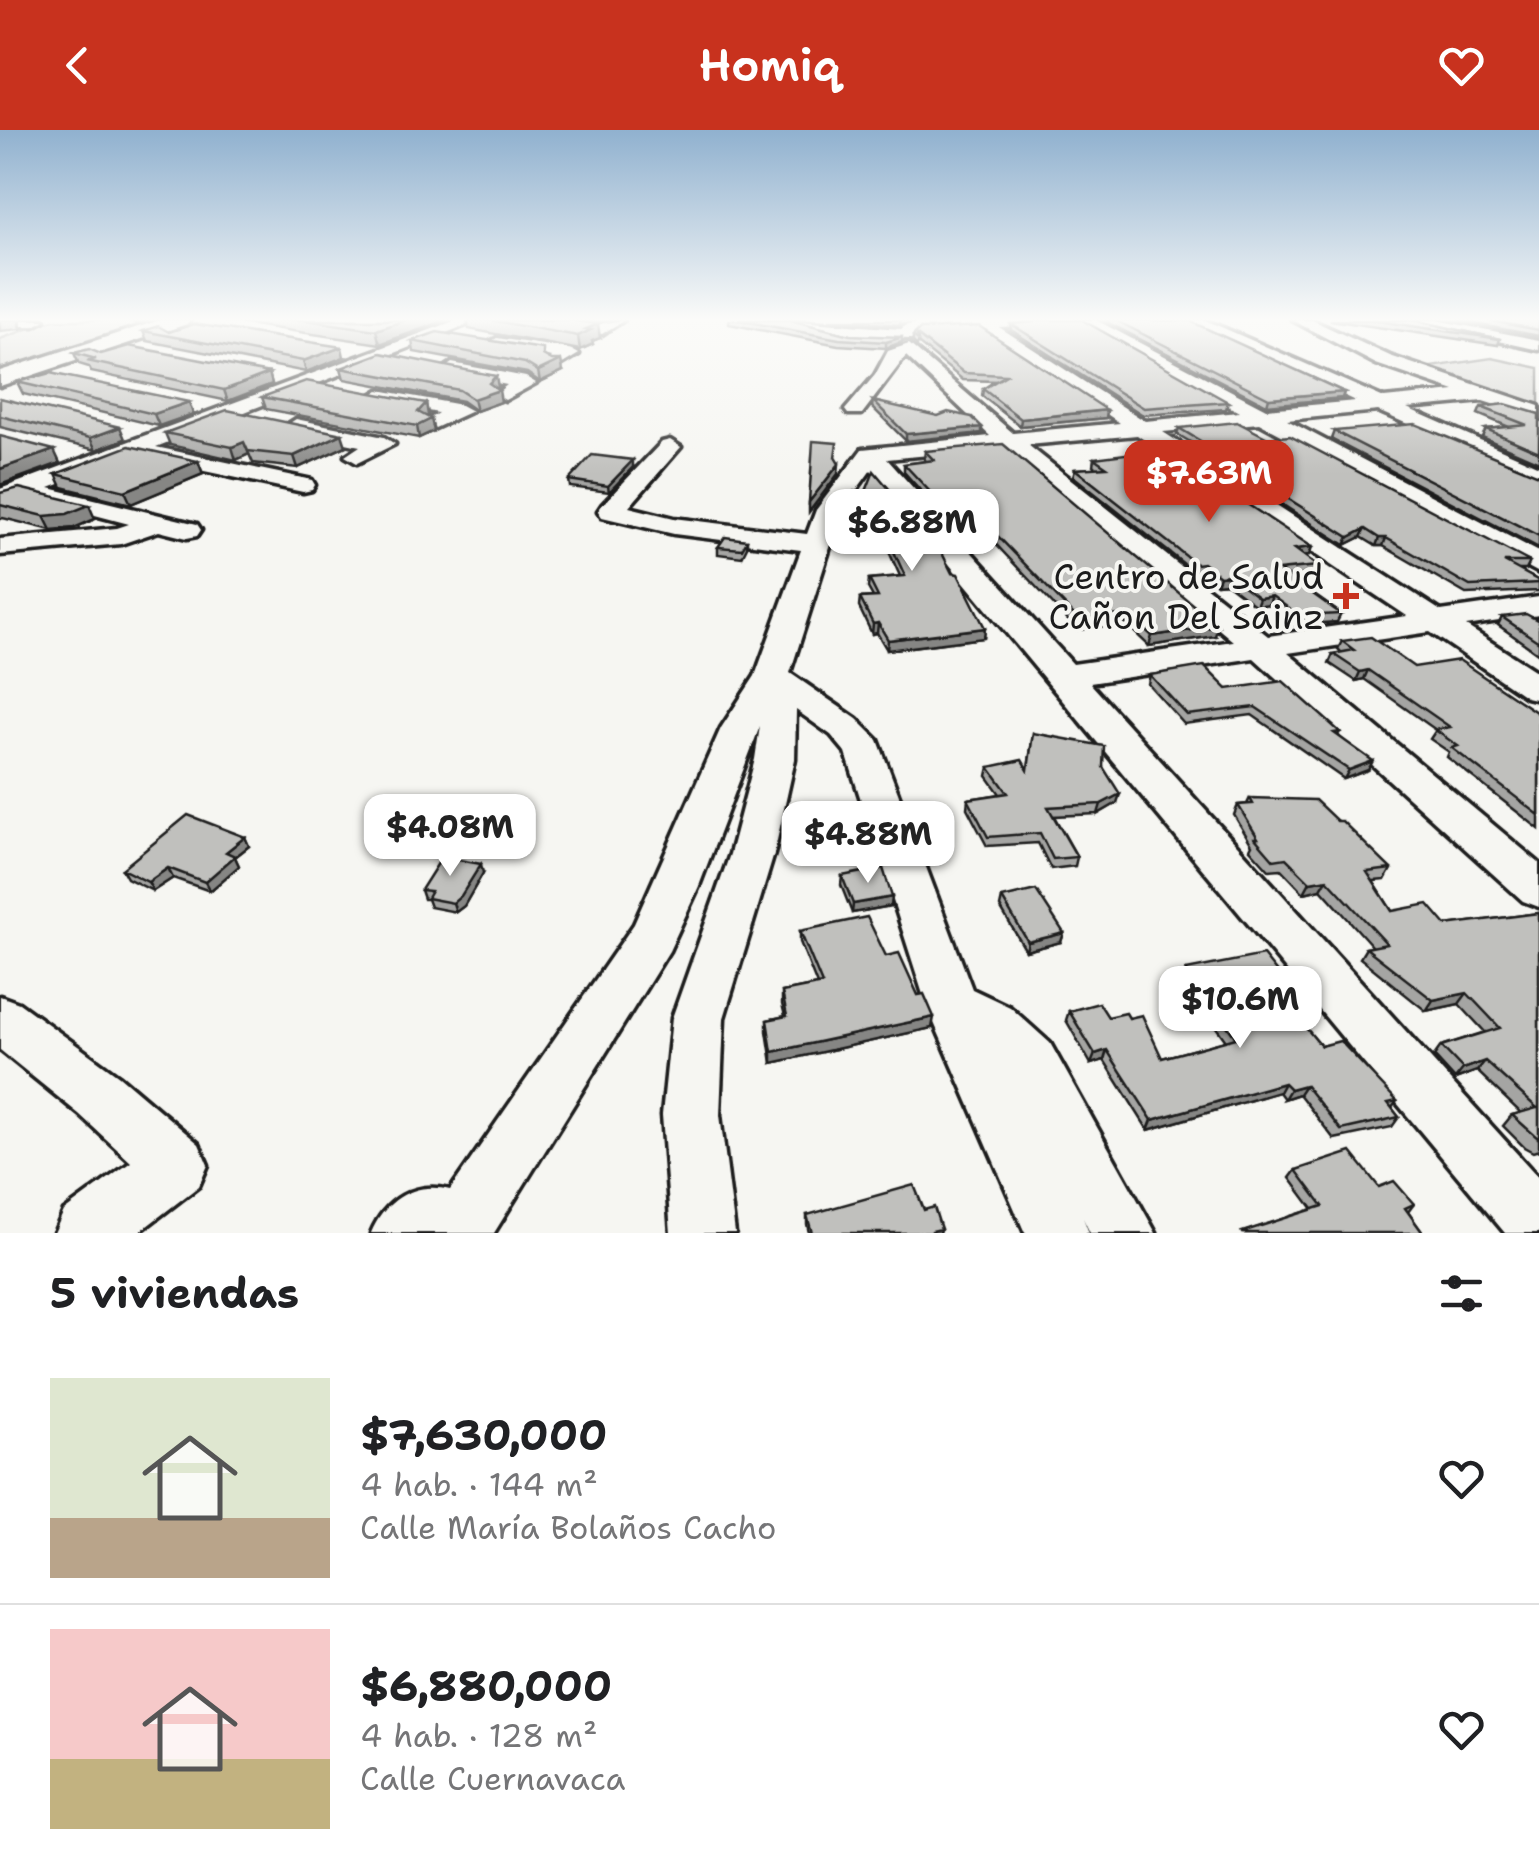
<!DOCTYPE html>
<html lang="es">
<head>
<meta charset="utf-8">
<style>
	body { margin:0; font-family:"Shantell Sans",sans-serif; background:#f6f6f6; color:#202124; height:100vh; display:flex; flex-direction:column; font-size:38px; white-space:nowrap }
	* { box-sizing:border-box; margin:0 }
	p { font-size:32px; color:#757577 }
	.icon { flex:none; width:55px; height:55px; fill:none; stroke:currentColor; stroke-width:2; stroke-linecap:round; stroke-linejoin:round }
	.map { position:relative; height:1103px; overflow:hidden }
	.side { display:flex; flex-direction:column; background:#fff; flex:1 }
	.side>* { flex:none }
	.price { position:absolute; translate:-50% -85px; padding:0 22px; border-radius:20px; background:#fff; color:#222; font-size:32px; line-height:65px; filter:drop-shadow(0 2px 5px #0008) }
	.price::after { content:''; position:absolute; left:50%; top:60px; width:30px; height:22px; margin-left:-15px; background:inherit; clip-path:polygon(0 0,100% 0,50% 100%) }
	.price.current { background:#c8321e; color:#fff }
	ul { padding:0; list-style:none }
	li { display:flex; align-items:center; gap:30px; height:250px; padding:0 50px }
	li+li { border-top:2px solid #e0e0e0 }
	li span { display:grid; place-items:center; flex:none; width:280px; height:200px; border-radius:0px; color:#555 }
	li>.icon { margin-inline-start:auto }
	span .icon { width:120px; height:120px; fill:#fffc; stroke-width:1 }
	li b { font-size:42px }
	h2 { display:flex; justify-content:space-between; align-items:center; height:120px; padding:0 50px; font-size:42px }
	header { display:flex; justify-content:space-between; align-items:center; height:130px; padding:0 50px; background:#c8321e; color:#fff; font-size:45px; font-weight:600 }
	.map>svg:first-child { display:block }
	.green { fill:#d6d6d2; stroke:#797977; stroke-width:2.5 }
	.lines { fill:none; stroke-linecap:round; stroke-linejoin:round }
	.minor-casing { stroke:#1c1c1c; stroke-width:7 }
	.major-casing { stroke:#1c1c1c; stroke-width:7 }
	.minor { fill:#f6f6f2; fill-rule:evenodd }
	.major { fill:#f6f6f2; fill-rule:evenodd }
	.wall { fill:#a5a5a3; stroke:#1c1c1c; stroke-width:2.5 }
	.shaded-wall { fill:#868684; stroke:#1c1c1c; stroke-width:2.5 }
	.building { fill:#c0c0bd; stroke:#1c1c1c; stroke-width:2.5 }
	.poi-dot { fill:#c8321e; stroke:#f6f6f2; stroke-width:4 }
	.labels { text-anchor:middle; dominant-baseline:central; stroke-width:8; stroke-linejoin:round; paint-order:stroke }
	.poi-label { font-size:35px; fill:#1c1c1c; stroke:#f6f6f2; text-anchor:end }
</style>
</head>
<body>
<header><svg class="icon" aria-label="back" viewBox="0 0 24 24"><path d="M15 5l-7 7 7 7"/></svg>Homiq<svg class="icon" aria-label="heart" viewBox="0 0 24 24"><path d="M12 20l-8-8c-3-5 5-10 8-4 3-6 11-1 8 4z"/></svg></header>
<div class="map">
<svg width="1539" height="1103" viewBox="0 0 1539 1103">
	<rect width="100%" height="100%" fill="#f6f6f2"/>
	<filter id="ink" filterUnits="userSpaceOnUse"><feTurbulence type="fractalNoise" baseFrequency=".01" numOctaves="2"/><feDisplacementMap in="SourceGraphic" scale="20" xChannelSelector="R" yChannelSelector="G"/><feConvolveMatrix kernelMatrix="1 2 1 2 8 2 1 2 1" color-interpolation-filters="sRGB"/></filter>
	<g filter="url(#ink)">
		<g class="green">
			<polygon points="53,190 160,190 0,243 0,209"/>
			<polygon points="1492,228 1539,238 1539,276 1487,263 1424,238"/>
		</g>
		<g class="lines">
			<g class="minor-casing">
				<g id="minor">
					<polygon points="22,190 45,190 34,196 22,196"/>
					<polygon points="457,190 479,190 156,317 312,350 315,355 312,360 303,362 152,330 141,323 49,358 197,394 201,400 197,406 187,408 159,401 121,414 0,425 0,409 117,398 129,394 34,369 31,365 0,376 0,359"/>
					<polygon points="526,190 599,194 624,190 602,204 534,195"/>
					<path d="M784 190 901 199C918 183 1011 190 1039 190L1031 195 999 197 1145 291 1239 282 1076 190H1096L1266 279 1356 271 1184 190H1205L1384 268 1455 261 1376 234 1292 190H1312L1390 226 1539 276V289L1483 271 1407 278 1539 336V352L1378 281 1287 290 1539 422V443L1259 293 1163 302 1441 481 1539 467V485L1466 496 1539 543V570L1526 567 1430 502 1288 523 1539 733V777L1523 771 1254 528 1090 553 1539 1048V1103H1505L871 340 842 380 790 543 857 589 878 610 972 859 1010 877 1050 913 1156 1103H1090L1083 1088 1089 1103H1025L926 874 846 623 831 605 796 580 795 629 774 724 724 888 720 985 735 1103H671L662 985 672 888 730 724 755 629 760 596 699 756 669 821 494 1103H371C385 1070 414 1051 450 1060L634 794 721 598 755 546 801 420 674 404 602 387 598 381 602 375 662 312 670 310 681 317 629 377 674 388 807 404 816 380 862 319 990 306 906 226 862 284H848L845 280 875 245 888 221 909 214 1013 303 1120 293 979 198 918 202 911 209 851 207ZM1137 305 1407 486 1268 506 1028 315ZM1003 318 1233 511 1073 534 887 329Z"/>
					<polygon points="1404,190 1436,190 1539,210 1539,220"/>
					<polygon points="497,208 570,219 579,224 556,238 547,232 552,227 491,217 488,213"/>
					<polygon points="452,233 526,247 536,253 505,270 495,264 507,255 445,243 443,239"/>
					<polygon points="379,260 461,275 472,281 435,298 424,292 438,283 372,270 369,266"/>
					<polygon points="296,289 384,307 395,314 357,333 345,326 360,316 288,301 285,296"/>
					<polygon points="0,866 19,873 119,946 199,1014 208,1035 199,1056 138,1103 54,1103 64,1081 131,1032 79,984 0,920"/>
				</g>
			</g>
			<g class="major-casing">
				<polygon id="major" points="160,190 190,190 187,194 0,256 0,241"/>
			</g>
			<use href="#minor" class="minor"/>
			<use href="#major" class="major"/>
		</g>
		<g class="wall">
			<polygon points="0,190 19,190 21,199 0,201"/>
			<polygon points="112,190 149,190 140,193"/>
			<polygon points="219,190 447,190 380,214"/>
			<polygon points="467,190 567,190 600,208 592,211 593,214 580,220 469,199"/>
			<polygon points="729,190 790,190 850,205 902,212 886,218 838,215 729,194"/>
			<polygon points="829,190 925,190 900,195"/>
			<polygon points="1103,190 1186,190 1344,262 1342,268 1267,275"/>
			<polygon points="1330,190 1413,190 1500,209 1498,215"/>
			<polygon points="1454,190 1539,190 1539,206"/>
			<polygon points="1034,192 1228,272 1226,279 1143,285 1011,200 1011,194"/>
			<polygon points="920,199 1107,280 1106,288 1020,296 982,266 983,259 995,251 963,250 918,213 917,216 913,212 913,206"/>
			<polygon points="143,201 169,202 344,227 306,242 147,211"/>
			<polygon points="412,211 543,225 563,241 540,252 527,243 414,222"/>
			<polygon points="74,223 101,224 269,243 272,254 228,271 91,242 89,237 79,234"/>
			<polygon points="341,238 498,257 496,259 501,272 476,281 462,271 344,249"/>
			<polygon points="17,252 193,284 159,296 23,264"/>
			<polygon points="262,267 426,273 428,285 427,287 434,301 419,308 266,279"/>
			<polygon points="0,268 125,309 96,320 0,297"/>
			<polygon points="873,271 982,303 906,311 872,277"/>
			<polygon points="1481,277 1539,284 1539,332 1482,307 1486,299 1509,297 1478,284"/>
			<polygon points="1179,298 1530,432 1526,440 1519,440 1539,451 1539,461 1466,464 1383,416 1376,416 1361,407 1345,415 1201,322 1202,319 1177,304"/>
			<polygon points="1334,301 1539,345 1539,418 1331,309"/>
			<polygon points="165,303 346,316 298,338 253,333 249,324 236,330 170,315"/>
			<polygon points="925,321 1215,506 1149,516 1125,493 1077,500 986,404 967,389 948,391 904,342 904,334 926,331 924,329"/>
			<polygon points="1094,328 1309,425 1303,425 1318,436 1315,444 1288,447 1341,484 1337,492 1295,495 1269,474 1256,476 1226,453 1217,454 1201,441 1194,442 1073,346 1075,339 1096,338 1093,335"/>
			<polygon points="198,331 203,344 131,374 62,357 56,344"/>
			<polygon points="633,337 609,362 570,357 569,350"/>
			<polygon points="0,363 95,389 74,398 51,400 3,388 0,389"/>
			<polygon points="861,374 952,443 985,498 984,508 887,520 877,503 872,504 859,477 860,468 873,467 868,458 869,449 900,446 886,415 869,415 861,394 843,390 843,381"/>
			<polygon points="747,410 747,417 742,427 718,424 718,417"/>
			<polygon points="1502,487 1539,491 1539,524 1498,495"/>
			<polygon points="1342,511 1539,584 1539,699 1447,627 1449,622 1430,609 1436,600 1364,549 1356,551 1329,533 1333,524 1342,523 1338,519"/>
			<polygon points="1150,545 1227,559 1340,602 1338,605 1368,640 1344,649 1252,585 1184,594 1148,554"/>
			<polygon points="1033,603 1103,637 1117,673 1098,684 1054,686 1077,727 1075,736 1051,739 1038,713 987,716 967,678 968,669 1000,664 987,646 989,637 1028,639"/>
			<polygon points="1250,668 1337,691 1391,739 1385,750 1373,751 1392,781 1446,795 1539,783 1539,1020 1533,1022 1524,1017 1503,996 1512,985 1521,983 1477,941 1455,949 1434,926 1441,916 1485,902 1459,874 1426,881 1360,828 1366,818 1373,817 1321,759 1304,763 1281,739 1269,740 1250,719 1252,715 1234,685 1238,675 1247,674"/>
			<polygon points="245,707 249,716 235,727 239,736 210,761 173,748 153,761 127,748 122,739"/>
			<polygon points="483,743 464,776 456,782 430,777 427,769 424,769 421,760"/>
			<polygon points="842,746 891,776 852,783 841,755"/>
			<polygon points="1002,768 1064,803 1061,812 1026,821 1000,777"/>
			<polygon points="800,801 886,826 932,898 772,933 767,901 767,890 785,886 782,874 782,862 817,855 800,812"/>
			<polygon points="1186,840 1306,879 1298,889 1321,916 1397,971 1392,978 1399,987 1392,997 1334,1009 1299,964 1284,969 1279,962 1148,1000 1104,930 1091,934 1066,890 1069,881 1162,928 1226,911 1182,850"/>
			<polygon points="1296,1040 1379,1057 1414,1074 1408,1082 1423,1103 1241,1103 1313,1079 1290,1048"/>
			<polygon points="924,1080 941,1099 940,1103 809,1103 807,1094 807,1085"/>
		</g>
		<g class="shaded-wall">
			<polygon points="406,190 447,190 380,214 376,200"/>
			<polygon points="901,190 925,190 900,195"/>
			<polygon points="598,194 600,208 592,211 593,214 580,220 578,206 586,199"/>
			<polygon points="902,207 902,212 886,218 886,212"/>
			<polygon points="342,217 344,227 306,242 303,231"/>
			<polygon points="561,230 563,241 540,252 538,241"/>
			<polygon points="269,243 272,254 228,271 224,260"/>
			<polygon points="496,246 498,257 493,262 499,260 501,272 476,281 473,269"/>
			<polygon points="1344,262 1342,268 1267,275 1269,268"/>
			<polygon points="189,272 193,284 159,296 154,284"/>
			<polygon points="426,273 428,285 421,293 418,282"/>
			<polygon points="1107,280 1106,288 1020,296 1021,289"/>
			<polygon points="431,289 434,301 419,308 417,296"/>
			<polygon points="120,297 125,309 96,320 90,308"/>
			<polygon points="982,297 982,303 906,311 906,304"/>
			<polygon points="342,304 346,316 298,338 294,326"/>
			<polygon points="244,312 249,324 236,330 232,317"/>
			<polygon points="54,320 60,333 0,355 0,339"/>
			<polygon points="633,330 633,337 609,362 608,356"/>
			<polygon points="198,331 203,344 131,374 125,361"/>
			<polygon points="839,334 838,344 809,382 809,372"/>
			<polygon points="89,375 95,389 74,398 51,400 44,386"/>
			<polygon points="968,380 967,389 948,391 949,382"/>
			<polygon points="1365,399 1361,407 1345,415 1349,407"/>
			<polygon points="1379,408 1386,408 1383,416 1376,416"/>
			<polygon points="1312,417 1309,425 1292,427 1295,419"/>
			<polygon points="1229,445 1226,453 1217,454 1220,446"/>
			<polygon points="1272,466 1269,474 1256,476 1259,468"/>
			<polygon points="1128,484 1125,493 1077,500 1079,490"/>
			<polygon points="878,493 877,503 872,504 873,494"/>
			<polygon points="1218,496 1215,506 1149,516 1152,506"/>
			<polygon points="985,498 984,508 887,520 888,510"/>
			<polygon points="1368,540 1364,549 1356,551 1360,542"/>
			<polygon points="1373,631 1368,640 1344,649 1349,640"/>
			<polygon points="1120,664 1117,673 1098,684 1101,674"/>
			<polygon points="245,707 249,716 235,727 239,736 210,761 205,752 226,722"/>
			<polygon points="481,734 483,743 464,776 456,782 453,773"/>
			<polygon points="168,738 173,748 153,761 148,752"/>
			<polygon points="1327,749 1321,759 1304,763 1310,752"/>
			<polygon points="892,767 891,776 852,783 853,774"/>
			<polygon points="1064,803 1061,812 1026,821 1028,812"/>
			<polygon points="1467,863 1459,874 1426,881 1433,870"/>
			<polygon points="1306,879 1300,888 1287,892 1293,882"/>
			<polygon points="934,887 932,898 772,933 772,922"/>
			<polygon points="1107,920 1104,930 1091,934 1095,924"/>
			<polygon points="1485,931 1477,941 1455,949 1463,939"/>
			<polygon points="1284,953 1279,962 1148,1000 1152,990"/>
			<polygon points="1305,955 1299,964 1284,969 1290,959"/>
		</g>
		<g class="building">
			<polygon points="305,190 406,190 376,200"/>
			<polygon points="489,190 567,190 598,194 586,199 591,200 578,206"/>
			<polygon points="738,190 790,190 850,205 902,207 886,212 839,209"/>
			<polygon points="1038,190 1082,190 1228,272 1144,278 1011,194 1034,192"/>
			<polygon points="1115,190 1190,191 1344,262 1269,268"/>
			<polygon points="1371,190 1413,190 1500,209"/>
			<polygon points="1486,190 1539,190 1539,200"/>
			<polygon points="194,194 342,217 303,231 143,201 158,196 169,202"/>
			<polygon points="979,196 1107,280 1021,289 983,259 1006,245 964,243 917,205 918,210 913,206 920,199"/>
			<polygon points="437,202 543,219 543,225 552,230 561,230 538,241 525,233 412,211"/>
			<polygon points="129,216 269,243 224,260 87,231 96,229 74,223 89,219 101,224"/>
			<polygon points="381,223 496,246 489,253 499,260 473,269 459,260 341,238"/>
			<polygon points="50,243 189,272 154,284 17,252"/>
			<polygon points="306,251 426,273 418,282 431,289 417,296 262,267"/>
			<polygon points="0,268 120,297 90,308 0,286"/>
			<polygon points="873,271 938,286 948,282 972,287 982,297 906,304"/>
			<polygon points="1505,274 1539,284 1539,322 1486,299 1527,295 1481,277"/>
			<polygon points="227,280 342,304 294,326 248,321 244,312 232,317 165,303"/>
			<polygon points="1237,292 1268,308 1290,306 1530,432 1504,432 1539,451 1539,453 1470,456 1386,408 1379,408 1365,399 1349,407 1203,315 1207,315 1179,298"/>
			<polygon points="1415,294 1539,345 1539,406 1334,301"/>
			<polygon points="0,306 54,320 0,339"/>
			<polygon points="813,311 837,313 835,327 839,334 809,372"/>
			<polygon points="1003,314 1218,496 1152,506 1128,484 1079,490 987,395 968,380 949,382 904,334 934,330 925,321"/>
			<polygon points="129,316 198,331 125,361 56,344"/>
			<polygon points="1164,319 1312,417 1295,419 1318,436 1279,440 1341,484 1299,486 1272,466 1259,468 1229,445 1220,446 1203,433 1196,434 1075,339 1107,337 1094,328"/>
			<polygon points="592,325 633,330 608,356 569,350"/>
			<polygon points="874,341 940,419 952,443 958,444 985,498 888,510 878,493 873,494 860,468 878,467 869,449 905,446 887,406 869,406 861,385 843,381 854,362 861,374"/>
			<polygon points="19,358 89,375 67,384 44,386 0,375 0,363"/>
			<polygon points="725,407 747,410 742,419 718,417"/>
			<polygon points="1526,484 1539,491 1539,512 1502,487"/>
			<polygon points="1371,507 1414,537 1459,530 1539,584 1539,685 1452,618 1458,616 1435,600 1450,597 1368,540 1360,542 1333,524 1354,520 1342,511"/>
			<polygon points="1204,536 1227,559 1283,551 1340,602 1334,603 1373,631 1349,640 1255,577 1187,585 1150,545"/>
			<polygon points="1033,603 1104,616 1103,637 1120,664 1101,674 1048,677 1077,727 1053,729 1040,703 988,707 968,669 1008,663 989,637 1022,630 1028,640"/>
			<polygon points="1250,668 1315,670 1337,691 1342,691 1391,739 1367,742 1392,781 1428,774 1446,795 1539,783 1539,1009 1512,985 1537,978 1485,931 1463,939 1441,916 1500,898 1467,863 1433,870 1366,818 1387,814 1327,749 1310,752 1286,728 1274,730 1255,708 1258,708 1238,675 1253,674"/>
			<polygon points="188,685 245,707 226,722 235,726 205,752 168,738 148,752 122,739"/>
			<polygon points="442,727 481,734 461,766 453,773 427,768 431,761 421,760"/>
			<polygon points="883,738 892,767 853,774 842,746"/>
			<polygon points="1036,760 1064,803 1028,812 1002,768"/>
			<polygon points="867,787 886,826 899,823 918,865 924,864 934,887 772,922 767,890 787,886 782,862 822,854 800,801"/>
			<polygon points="1263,825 1306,879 1293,882 1321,916 1340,911 1397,971 1388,973 1399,987 1341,1000 1305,955 1290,959 1284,953 1152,990 1107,920 1095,924 1069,881 1099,873 1108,887 1126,883 1129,888 1142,885 1162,928 1236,908 1186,840"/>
			<polygon points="1351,1022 1379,1057 1394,1051 1414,1074 1405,1078 1423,1103 1243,1103 1242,1102 1323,1076 1296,1040"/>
			<polygon points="914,1055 924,1080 934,1077 941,1099 932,1101 932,1103 812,1103 807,1085"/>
		</g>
	</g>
	<linearGradient id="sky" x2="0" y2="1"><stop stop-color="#90b1cf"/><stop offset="0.55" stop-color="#fbfbf9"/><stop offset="1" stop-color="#fbfbf9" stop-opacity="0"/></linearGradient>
	<rect width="1539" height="344" fill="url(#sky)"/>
	<path class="poi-dot" d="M1341 451h10v10h10v10h-10v10h-10v-10h-10v-10h10z"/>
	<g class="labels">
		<g class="poi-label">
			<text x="1324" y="446">Centro de Salud<tspan x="1324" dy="40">Cañon Del Sainz</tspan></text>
		</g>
	</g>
</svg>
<b class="price current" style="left:1209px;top:395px">$7.63M</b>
<b class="price" style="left:912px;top:444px">$6.88M</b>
<b class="price" style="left:450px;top:749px">$4.08M</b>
<b class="price" style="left:868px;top:756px">$4.88M</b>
<b class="price" style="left:1240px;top:921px">$10.6M</b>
</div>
<section class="side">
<h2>5 viviendas<svg class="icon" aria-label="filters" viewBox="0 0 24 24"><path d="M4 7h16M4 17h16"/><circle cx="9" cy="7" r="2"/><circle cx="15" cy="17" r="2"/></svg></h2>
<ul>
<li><span style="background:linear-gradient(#dfe7d0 70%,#b9a48a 0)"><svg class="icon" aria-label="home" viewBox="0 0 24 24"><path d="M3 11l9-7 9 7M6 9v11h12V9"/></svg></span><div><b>$7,630,000</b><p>4 hab. · 144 m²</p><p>Calle María Bolaños Cacho</p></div><svg class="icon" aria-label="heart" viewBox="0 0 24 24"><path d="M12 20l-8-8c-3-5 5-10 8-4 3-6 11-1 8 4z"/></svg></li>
<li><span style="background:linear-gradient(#f6c9c9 65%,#c2b280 0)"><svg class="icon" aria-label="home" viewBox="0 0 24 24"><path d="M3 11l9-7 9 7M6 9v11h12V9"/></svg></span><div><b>$6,880,000</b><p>4 hab. · 128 m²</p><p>Calle Cuernavaca</p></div><svg class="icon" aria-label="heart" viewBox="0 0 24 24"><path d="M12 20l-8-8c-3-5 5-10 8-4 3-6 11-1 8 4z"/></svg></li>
</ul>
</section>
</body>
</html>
